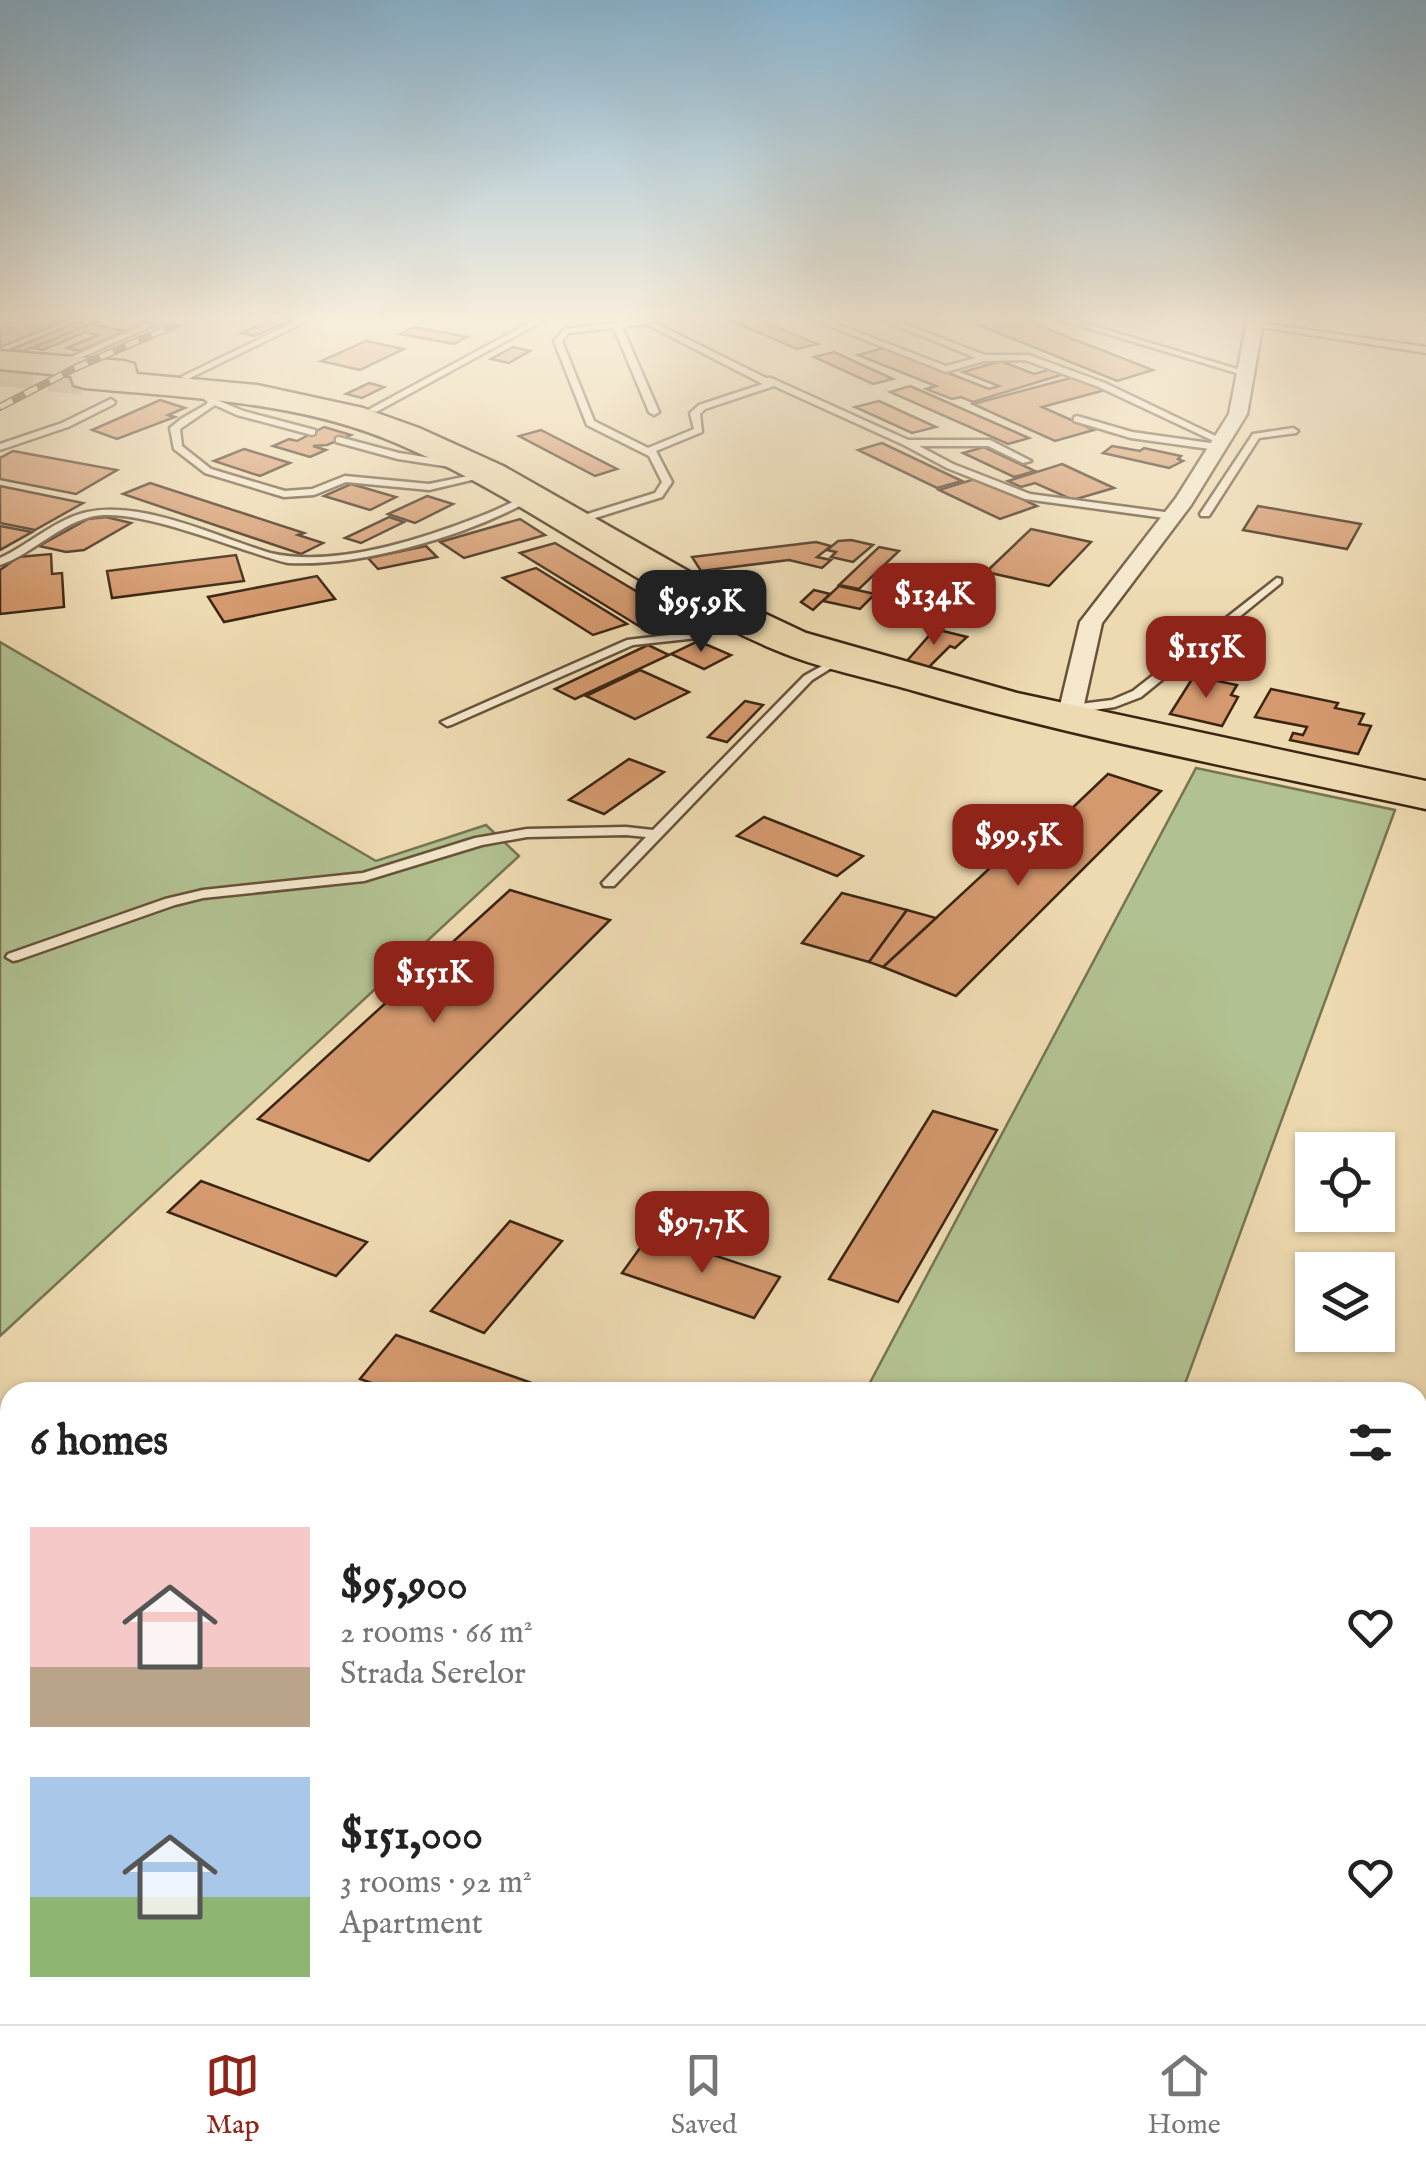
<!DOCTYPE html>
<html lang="en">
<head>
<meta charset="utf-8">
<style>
	body { margin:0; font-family:"IM FELL English",serif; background:#f6f6f6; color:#222; height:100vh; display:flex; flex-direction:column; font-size:38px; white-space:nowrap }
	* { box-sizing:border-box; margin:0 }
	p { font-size:32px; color:#767676 }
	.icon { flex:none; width:55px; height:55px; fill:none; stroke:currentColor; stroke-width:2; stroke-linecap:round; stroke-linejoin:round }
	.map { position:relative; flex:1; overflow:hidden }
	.details { position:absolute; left:0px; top:1382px; width:1428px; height:642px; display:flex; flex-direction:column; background:#fff; border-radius:30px 30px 0 0; box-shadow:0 2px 8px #0004 }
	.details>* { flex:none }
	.controls { position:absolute; left:1295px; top:1132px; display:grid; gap:20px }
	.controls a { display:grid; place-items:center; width:100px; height:100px; border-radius:0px; background:#fff; box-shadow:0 2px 8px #0004; font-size:50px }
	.price { position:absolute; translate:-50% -85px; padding:0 22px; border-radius:20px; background:#8f2418; color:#fff; font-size:32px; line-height:65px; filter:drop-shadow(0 2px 5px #0008) }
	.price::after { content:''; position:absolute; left:50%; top:60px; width:30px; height:22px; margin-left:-15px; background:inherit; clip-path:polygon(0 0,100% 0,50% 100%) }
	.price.current { background:#222; color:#fff }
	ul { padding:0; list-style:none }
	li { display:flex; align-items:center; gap:30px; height:250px; padding:0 30px }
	li span { display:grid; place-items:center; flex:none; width:280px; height:200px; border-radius:0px; color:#555 }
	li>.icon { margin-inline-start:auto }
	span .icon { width:120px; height:120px; fill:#fffc; stroke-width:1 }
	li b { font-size:42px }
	h2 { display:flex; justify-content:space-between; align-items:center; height:120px; padding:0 30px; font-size:42px }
	.tabs { display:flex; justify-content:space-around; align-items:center; height:140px; border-top:2px solid #e0e0e0; background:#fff; font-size:28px; color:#767676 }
	.tabs a { display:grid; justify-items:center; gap:5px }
	.tabs .current { color:#8f2418 }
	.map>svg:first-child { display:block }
	.green { fill:#b2c191; stroke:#777452; stroke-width:2.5 }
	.building { fill:#d4996e; stroke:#3c2613; stroke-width:2.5 }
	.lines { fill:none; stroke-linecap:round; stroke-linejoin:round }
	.highway-tunnel { stroke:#cab691; stroke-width:34; stroke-dasharray:34 16; stroke-linecap:butt }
	.lane-casing { stroke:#68533a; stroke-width:5 }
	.street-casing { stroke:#68533a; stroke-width:5 }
	.highway-casing { stroke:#3c2613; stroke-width:5 }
	.lane { fill:#f4e7cc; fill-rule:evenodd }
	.street { fill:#f4e7cc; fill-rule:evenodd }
	.highway { fill:#eedab1; fill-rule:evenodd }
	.rail-casing { stroke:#3c2613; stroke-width:8 }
	.rail { stroke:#f4e7cc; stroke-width:5; stroke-dasharray:14; stroke-linecap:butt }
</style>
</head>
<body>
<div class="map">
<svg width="1426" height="2024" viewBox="0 0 1426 2024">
	<rect width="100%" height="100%" fill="#eedab1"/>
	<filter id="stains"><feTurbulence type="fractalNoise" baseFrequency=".002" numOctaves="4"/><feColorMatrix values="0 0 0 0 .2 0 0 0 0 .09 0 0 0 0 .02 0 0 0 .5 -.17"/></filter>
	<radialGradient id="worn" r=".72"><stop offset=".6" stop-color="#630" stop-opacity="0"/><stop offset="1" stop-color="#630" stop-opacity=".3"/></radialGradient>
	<g class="green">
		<polygon points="0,642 376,861 486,825 519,856 0,1336"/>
		<polygon points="1196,768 1395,810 1182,1392 865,1392"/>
		<polygon points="411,2015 953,2015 950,2024 416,2024"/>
	</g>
	<g class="building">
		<polygon points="33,316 78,316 0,347 0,327"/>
		<polygon points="92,316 110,316 12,356 0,354"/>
		<polygon points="281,316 300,316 254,336 241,333"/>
		<polygon points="720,316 750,316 817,344 797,349"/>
		<polygon points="957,316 1014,316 1153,370 1117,381"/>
		<polygon points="90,324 125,331 80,351 67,348 98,335 85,332 43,350 33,348"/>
		<polygon points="414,327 467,337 454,344 400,334"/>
		<polygon points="366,341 404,349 360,370 321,361"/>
		<polygon points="513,347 530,351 509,363 491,359"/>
		<polygon points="884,348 989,389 999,386 963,372 1001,361 1034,374 1055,368 1067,373 973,402 961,397 952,399 926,389 936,386 858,355"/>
		<polygon points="834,352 893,379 873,384 814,357"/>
		<polygon points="1078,376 1109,389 1042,407 1094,430 1055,441 973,404"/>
		<polygon points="369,383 384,387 362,398 346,394"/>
		<polygon points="910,386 1029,438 1008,444 890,392"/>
		<polygon points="160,400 185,408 168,415 175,417 117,439 92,430"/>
		<polygon points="879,401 936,427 912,433 855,407"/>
		<polygon points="324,427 351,435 327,445 313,446 326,450 310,457 273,446 289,439 297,441"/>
		<polygon points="541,430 617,469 595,476 519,436"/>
		<polygon points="882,443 962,481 937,488 858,450"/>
		<polygon points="1112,446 1140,451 1144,448 1181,456 1178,459 1183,461 1169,468 1103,453"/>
		<polygon points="984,447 1035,471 1014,477 963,453"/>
		<polygon points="244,449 290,463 260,476 214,461"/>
		<polygon points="13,451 117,470 76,494 0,479 0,458"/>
		<polygon points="1062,464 1114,488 1073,500 1035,483 1021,487 1008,481"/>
		<polygon points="978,478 1037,506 1000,519 939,490"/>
		<polygon points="150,483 304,533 298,535 323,543 301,554 123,494"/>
		<polygon points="351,484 396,497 370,510 324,496"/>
		<polygon points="0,486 83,503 35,530 0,523"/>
		<polygon points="427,496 453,504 415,523 388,514"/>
		<polygon points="1258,506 1361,524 1347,549 1243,530"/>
		<polygon points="106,517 131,523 84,550 66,552 39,546 88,519"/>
		<polygon points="389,517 404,522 361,543 345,538"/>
		<polygon points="520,519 545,535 464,558 440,542"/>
		<polygon points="0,526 32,532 0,550"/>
		<polygon points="1031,529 1091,542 1049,586 986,572"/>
		<polygon points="851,540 873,545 853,562 831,557 836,552 827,550 838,541"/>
		<polygon points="816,542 831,546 817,557 831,560 822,568 789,560 701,571 692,557"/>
		<polygon points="555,543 678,616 642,628 520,553"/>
		<polygon points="426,546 437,557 378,569 368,558"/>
		<polygon points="879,547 899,551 859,589 839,585"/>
		<polygon points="51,554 52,574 62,573 64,607 0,614 0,570 18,557"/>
		<polygon points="236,555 244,581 112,598 107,571"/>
		<polygon points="536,568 627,624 593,635 503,578"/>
		<polygon points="317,576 335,599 224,622 208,597"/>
		<polygon points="839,586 875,594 860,609 823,601"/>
		<polygon points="814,590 830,594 813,610 801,602"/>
		<polygon points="935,629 967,637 955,648 950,646 927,669 905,663"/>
		<polygon points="698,641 731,655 704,669 671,654"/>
		<polygon points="648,645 669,655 575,699 555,689"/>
		<polygon points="640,670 689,692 635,719 586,696"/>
		<polygon points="1194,676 1237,685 1231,695 1238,697 1222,726 1170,714"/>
		<polygon points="1271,689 1338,703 1335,708 1364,714 1359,724 1371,726 1358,754 1290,740 1293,733 1303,735 1307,727 1255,717"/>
		<polygon points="745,701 763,705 727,742 708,737"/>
		<polygon points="629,759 664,772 604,814 569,800"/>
		<polygon points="1108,774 1161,791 956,996 883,967 1031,830 1044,835"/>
		<polygon points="764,817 863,856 837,876 737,836"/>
		<polygon points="510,890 610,920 369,1161 258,1119"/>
		<polygon points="842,893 907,910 869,962 802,943"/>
		<polygon points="907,910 936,918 883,967 869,962"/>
		<polygon points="933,1111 997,1130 898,1302 829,1279"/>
		<polygon points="201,1181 367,1242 336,1276 168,1212"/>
		<polygon points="510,1221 562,1241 484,1333 431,1311"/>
		<polygon points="650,1234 780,1277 754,1318 622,1273"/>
		<polygon points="396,1335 557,1392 397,1392 360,1379"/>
	</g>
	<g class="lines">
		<polyline class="highway-tunnel" points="0,369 85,378"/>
		<g class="lane-casing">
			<g id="lane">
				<polygon points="164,316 174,316 62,366 55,364"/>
				<polygon points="307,316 317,316 188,379 181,377"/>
				<polygon points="542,316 552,316 376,412 368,410"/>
				<polygon points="873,316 884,316 985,355 1029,355 1105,383 1226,441 1218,443 1099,387 1025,360 984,361 946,372 822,323 829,321 946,366 976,358"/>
				<polygon points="1048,316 1060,316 1247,372 1240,374"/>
				<path d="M647 319 766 378H771L908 440H990L1031 461 1023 463 988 446H919L953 464 1030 494 1172 513 1177 516 1172 519 1025 499 947 468 904 445 774 386 705 409 700 414 702 432 656 451 672 482 662 497 576 524H568V520L655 493 662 482 649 456 587 425 554 341 565 329ZM646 324 763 384 699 405 690 413 694 429 648 448 594 421 562 341 568 333 614 328 649 412 654 415 659 412 622 327Z"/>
				<polygon points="1253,322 1426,347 1426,353 1256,326 1252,324"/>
				<polygon points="208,396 243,411 315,430 315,434 312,435 237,415 215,405 180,429 182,446 211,469 285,491 312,489 345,476 429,484 488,472 493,475 429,490 346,482 314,495 284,497 205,473 174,449 170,428 181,419 207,404 208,402 204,399"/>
				<polygon points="111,399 115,402 114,404 68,427 0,450 0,444 62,423"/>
				<polygon points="1077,416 1132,432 1217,444 1222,447 1217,450 1131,438 1074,421 1074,417"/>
				<polygon points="1293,428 1298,431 1296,433 1259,438 1209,516 1201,516 1200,514 1253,434"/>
				<polygon points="339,437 399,453 457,462 462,465 457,468 398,459 336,442 336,438"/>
				<path d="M530 494 533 495V499C468 535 363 567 288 563 238 551 136 505 90 517 57 526 32 554 0 565V558C26 546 48 526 74 516 131 494 214 536 270 553 334 568 420 540 481 516 498 510 513 501 530 494Z"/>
				<polygon points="1277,578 1281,579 1281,583 1141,697 1115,707 1072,713 1066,709 1072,705 1112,700 1133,691"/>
				<polygon points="741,615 745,616 745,620 697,638 633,645 451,725 447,726 441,722 627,640 695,632"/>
				<polygon points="829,662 835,665 833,667 812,680 614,886 604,886 602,883 646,837 626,835 527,837 482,845 364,881 203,898 175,905 18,960 13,961 6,957 8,954 165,899 203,890 363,873 475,838 527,829 626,827 653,830 804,676"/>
				<polygon points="1426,1459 1426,1475 1418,1476 1418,1462"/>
				<path d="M0 1645 8 1648C11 1655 11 1664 8 1672L0 1674Z"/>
				<polygon points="0,1749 8,1752 10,1756 10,1812 2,1809 0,1805"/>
				<polygon points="47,2015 71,2015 74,2024 48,2024"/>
				<polygon points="1237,2015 1261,2015 1259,2024 1233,2024"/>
			</g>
		</g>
		<g class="street-casing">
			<g id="street">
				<polygon points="0,316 24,316 0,326"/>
				<polygon points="1248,316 1264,316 1247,414 1191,505 1102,623 1081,718 1078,723 1060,723 1057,718 1080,622 1176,498 1229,414"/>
			</g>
		</g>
		<g class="highway-casing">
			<path id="highway" d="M0 351 123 361 134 364 137 374 257 385 363 408 419 428 503 466 755 609 806 633 1017 693 1426 781V809C1257 772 1085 740 918 692 871 678 819 669 773 649 642 593 528 499 396 443 298 401 189 398 85 388L74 385 71 376 0 369Z"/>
		</g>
		<use href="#lane" class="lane"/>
		<use href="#street" class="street"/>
		<use href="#highway" class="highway"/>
		<g class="rail-casing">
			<polyline id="rail" points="0,407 75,368 196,316"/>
		</g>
		<use href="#rail" class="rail"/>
	</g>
	<linearGradient id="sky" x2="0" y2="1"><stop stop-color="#89b6d4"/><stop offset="0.53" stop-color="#f7eedc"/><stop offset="1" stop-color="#f7eedc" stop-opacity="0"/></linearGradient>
	<rect width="1426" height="599" fill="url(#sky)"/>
	<rect width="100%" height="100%" filter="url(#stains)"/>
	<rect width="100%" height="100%" fill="url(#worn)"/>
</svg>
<div class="controls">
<a><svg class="icon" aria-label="locate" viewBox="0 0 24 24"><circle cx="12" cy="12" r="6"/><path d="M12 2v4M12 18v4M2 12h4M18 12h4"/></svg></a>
<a><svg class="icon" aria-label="layers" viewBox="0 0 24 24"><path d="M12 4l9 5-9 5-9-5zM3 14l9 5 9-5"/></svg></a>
</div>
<b class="price" style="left:934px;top:648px">$134K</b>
<b class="price current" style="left:701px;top:655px">$95.9K</b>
<b class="price" style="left:1206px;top:701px">$115K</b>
<b class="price" style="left:1018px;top:889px">$99.5K</b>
<b class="price" style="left:434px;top:1026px">$151K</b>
<b class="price" style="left:702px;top:1276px">$97.7K</b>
<section class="details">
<h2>6 homes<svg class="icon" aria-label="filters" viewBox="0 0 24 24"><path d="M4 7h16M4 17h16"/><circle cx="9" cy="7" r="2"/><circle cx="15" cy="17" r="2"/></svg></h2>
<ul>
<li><span style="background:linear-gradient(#f6c9c9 70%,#b9a48a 0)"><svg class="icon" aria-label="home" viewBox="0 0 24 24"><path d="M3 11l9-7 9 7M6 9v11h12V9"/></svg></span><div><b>$95,900</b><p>2 rooms · 66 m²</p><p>Strada Serelor</p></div><svg class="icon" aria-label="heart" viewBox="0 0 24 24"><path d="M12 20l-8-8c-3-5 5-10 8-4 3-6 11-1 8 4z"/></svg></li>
<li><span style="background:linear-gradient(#a9c7e8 60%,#8fb573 0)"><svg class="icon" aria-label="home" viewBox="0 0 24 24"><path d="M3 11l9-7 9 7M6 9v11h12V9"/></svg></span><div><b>$151,000</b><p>3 rooms · 92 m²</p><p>Apartment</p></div><svg class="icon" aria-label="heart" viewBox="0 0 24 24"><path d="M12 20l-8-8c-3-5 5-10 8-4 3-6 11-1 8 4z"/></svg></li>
</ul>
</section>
</div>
<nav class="tabs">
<a class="current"><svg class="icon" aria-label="map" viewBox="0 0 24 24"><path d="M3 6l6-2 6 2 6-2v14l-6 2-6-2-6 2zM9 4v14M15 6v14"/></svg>Map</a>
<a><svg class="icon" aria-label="saved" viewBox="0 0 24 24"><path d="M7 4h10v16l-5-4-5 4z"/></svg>Saved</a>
<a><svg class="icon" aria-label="home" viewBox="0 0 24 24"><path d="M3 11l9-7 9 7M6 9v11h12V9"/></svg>Home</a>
</nav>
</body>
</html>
